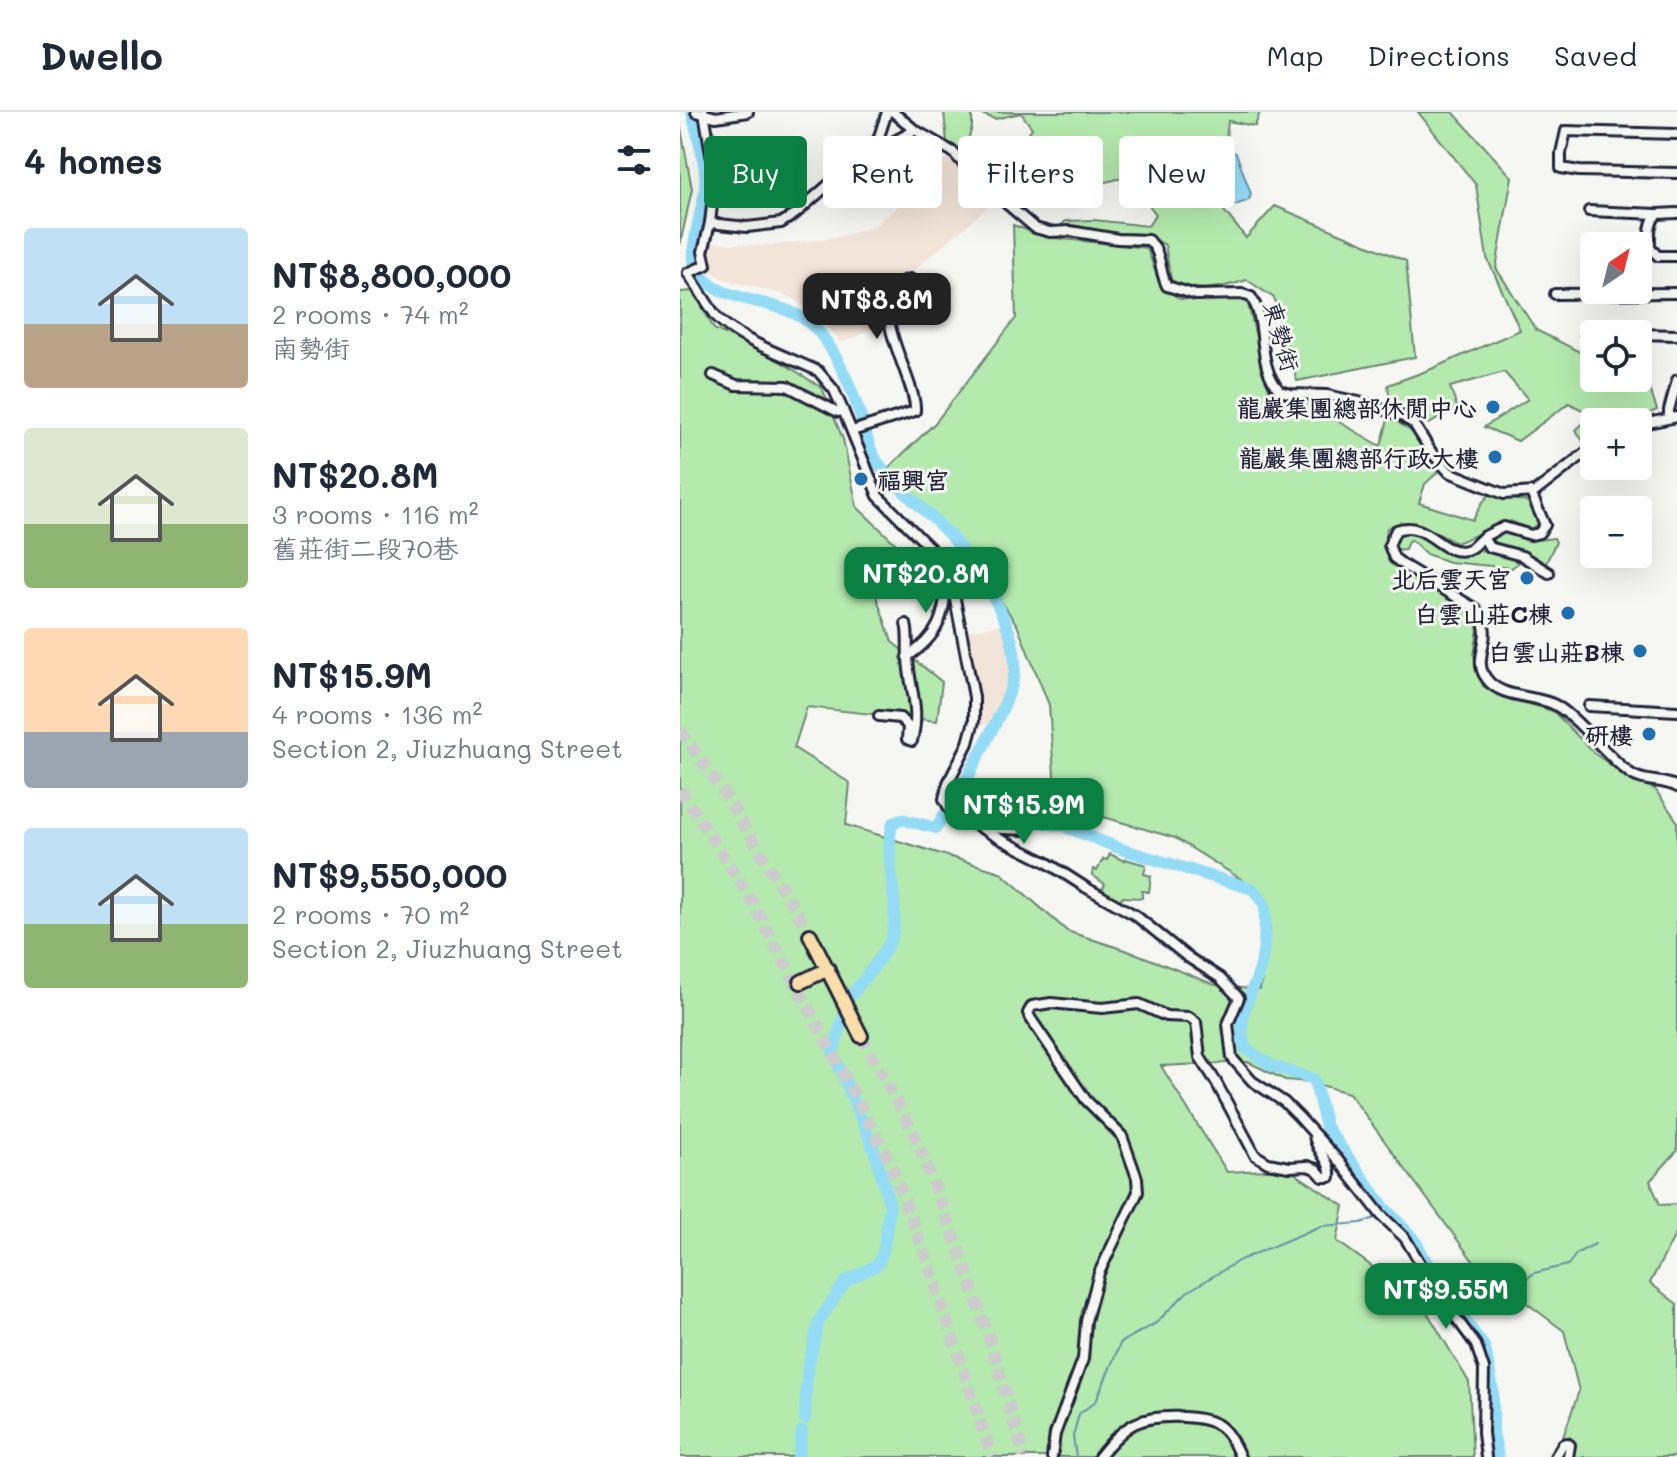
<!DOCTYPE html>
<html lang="en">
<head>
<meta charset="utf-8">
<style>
	body { margin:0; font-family:Mali,"LXGW WenKai TC",sans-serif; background:#f2f2f3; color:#1f2937; height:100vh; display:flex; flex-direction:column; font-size:30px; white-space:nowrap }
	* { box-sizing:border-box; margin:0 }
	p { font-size:26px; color:#747a83 }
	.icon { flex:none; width:44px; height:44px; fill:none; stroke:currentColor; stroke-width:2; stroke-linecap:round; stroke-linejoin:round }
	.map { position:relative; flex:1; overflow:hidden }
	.sheet { display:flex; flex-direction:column; background:#fff; width:680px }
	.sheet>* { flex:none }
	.banner { position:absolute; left:24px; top:24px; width:760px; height:72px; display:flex; gap:16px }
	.needle { width:52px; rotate:35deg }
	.tools { position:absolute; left:900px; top:120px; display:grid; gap:16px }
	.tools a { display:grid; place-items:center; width:72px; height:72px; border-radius:8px; background:#fff; box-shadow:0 8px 32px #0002; font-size:40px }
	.price { position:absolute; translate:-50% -68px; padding:0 18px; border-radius:16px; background:#0b8043; color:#fff; font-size:26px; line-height:52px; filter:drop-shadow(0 2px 4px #0008) }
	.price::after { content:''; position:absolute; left:50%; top:48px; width:24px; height:18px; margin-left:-12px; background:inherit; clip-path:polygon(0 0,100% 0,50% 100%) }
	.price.on { background:#222; color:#fff }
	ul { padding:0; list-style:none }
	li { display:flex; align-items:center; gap:24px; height:200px; padding:0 24px }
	li span { display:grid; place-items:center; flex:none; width:224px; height:160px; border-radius:8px; color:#555 }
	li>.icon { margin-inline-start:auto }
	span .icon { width:96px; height:96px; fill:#fffc; stroke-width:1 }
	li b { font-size:34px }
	h2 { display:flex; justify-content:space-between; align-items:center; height:96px; padding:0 24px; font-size:34px }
	.chip { padding:0 28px; border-radius:8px; background:#fff; box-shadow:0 8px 32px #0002; font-size:28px; line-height:72px }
	.chip.on { background:#0b8043; color:#fff }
	header { display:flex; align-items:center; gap:48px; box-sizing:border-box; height:112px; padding:0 40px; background:#fff; border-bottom:2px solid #e0e1e3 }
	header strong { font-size:38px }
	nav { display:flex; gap:44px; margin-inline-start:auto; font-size:28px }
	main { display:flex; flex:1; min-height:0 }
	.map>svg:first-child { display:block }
	.built { fill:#f2e4d8 }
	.green { fill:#b4eaad; stroke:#6b8674; stroke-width:2 }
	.water { fill:#94dcf6; stroke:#6692ab; stroke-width:2 }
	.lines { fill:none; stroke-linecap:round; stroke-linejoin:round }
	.stream { stroke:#6692ab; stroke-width:2 }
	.river { stroke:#94dcf6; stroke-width:12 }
	.highway-tunnel { stroke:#cccccd; stroke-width:12; stroke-dasharray:12 6; stroke-linecap:butt }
	.minor-casing { stroke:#22223b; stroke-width:14 }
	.highway-casing { stroke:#22223b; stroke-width:18 }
	.minor { stroke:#f6f6f2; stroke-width:8 }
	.highway { stroke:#f9deab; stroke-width:12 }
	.poi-dot { fill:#1f6fb2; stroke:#f6f6f2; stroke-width:3 }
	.labels { text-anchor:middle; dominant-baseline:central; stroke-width:6; stroke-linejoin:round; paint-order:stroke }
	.street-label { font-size:24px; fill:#22223b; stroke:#f6f6f2 }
	.poi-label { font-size:24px; font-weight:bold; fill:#22223b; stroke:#f6f6f2; text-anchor:end }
</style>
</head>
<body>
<header>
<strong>Dwello</strong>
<nav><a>Map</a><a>Directions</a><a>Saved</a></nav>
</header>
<main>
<section class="sheet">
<h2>4 homes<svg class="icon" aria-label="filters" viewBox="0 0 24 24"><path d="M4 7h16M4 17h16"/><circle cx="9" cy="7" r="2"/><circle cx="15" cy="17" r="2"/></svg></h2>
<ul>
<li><span style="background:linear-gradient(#bfe0f5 60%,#b9a48a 0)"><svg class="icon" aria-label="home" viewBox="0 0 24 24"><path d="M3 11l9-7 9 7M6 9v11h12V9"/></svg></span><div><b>NT$8,800,000</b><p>2 rooms · 74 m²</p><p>南勢街</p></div></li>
<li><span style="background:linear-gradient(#dfe7d0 60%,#8fb573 0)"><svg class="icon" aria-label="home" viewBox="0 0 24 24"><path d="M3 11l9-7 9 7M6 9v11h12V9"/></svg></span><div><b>NT$20.8M</b><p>3 rooms · 116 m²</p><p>舊莊街二段70巷</p></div></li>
<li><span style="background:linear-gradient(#ffd9b3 65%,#9aa5b1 0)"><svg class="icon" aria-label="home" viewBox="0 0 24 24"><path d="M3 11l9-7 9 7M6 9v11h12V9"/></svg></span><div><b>NT$15.9M</b><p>4 rooms · 136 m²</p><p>Section 2, Jiuzhuang Street</p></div></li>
<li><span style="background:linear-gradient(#bfe0f5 60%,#8fb573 0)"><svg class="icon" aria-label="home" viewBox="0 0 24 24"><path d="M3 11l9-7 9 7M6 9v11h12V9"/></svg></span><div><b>NT$9,550,000</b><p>2 rooms · 70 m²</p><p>Section 2, Jiuzhuang Street</p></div></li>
</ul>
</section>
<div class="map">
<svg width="997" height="1345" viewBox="0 0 997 1345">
	<rect width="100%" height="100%" fill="#f6f6f2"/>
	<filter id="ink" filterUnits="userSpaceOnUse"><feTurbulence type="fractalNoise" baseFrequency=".0125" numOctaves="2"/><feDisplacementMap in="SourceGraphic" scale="16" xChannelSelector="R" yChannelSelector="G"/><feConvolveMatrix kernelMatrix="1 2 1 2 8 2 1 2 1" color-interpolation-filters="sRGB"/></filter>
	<g filter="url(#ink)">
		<g class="built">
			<polygon points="276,45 316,88 211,178 201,213 161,231 137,201 135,203 116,188 99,181 43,167 29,158 24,140 30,130 81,134 102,132 159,125 193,115 236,79 243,59 251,51"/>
			<polygon points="320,513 325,521 331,544 330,562 326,581 311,611 300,614 298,579 286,519"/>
		</g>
		<g class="green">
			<polygon points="264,0 292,0 292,15 285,38 267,30"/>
			<path d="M295 0H580L575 14 548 9 543 57 528 79 566 126 595 94 726 149 735 245 617 269 594 186 567 168C542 176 516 182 491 168L485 133 465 122 424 121 379 115 386 109 414 108 468 114 476 102C464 89 465 81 470 65L458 62 414 73 393 61 359 69 338 36 352 16 341 1 315 7Z"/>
			<polygon points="738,0 773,0 832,65 816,156 856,218 914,247 914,266 954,266 968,272 977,298 948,310 914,310 914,329 906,334 896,318 912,303 889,291 838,329 804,315 848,287 824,260 770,275 777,295 749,312 710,290 708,273 749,258 840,218 807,146 796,73"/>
			<polygon points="0,11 12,77 0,133"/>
			<path d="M333 113 366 125 467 136 480 173 500 187 567 188 589 278 607 287 640 285 658 290 659 310 701 334 709 304 732 320 758 360 745 372 739 391 793 408 802 391 809 383 849 390 860 412 850 417 831 409 776 431C751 418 736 405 707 416L704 437 726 457 790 501 798 517 794 544 803 574 818 583 873 599 914 641 953 669 975 677 997 709V1039L970 1069 980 1093 997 1092V1119L970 1171 997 1192V1345H876L899 1279 884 1219 796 1153 669 981 630 970 605 968 568 950 481 954 547 1060 608 1057 664 1094 657 1129 741 1190 789 1270 793 1345H0V180L14 179 34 217 92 244 142 276 163 327 177 395 235 450 191 469 212 530 262 570 257 609 127 595 114 636 170 671 166 713 320 760 387 819 457 842 535 873 580 878 590 815 575 776 495 726 376 691 369 593 337 513 306 466 249 403 204 360 255 311 336 206Z"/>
			<polygon points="731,419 739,421 771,442 797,437 839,449 832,456 769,450 746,442 732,428 728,429 725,437 715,438 712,432 720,420"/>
			<polygon points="825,419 848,429 874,426 876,430 865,453 844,440 813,432 814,426"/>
			<polygon points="430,742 444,749 445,747 466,753 464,762 471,764 469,780 462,779 462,786 442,785 440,789 421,780 425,772 412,763 413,757 417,759 423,747 427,748"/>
		</g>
		<polygon class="water" points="546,38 556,41 571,82 569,88 553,94 548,92 538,66"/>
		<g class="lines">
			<g class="stream">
				<polyline points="703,1097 704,1095"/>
				<polyline points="779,1200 823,1186 854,1161 888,1153 897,1141 915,1132"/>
				<polyline points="396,1345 393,1324 399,1302 416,1289 441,1230 476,1211 507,1180 560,1148 641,1114 681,1111 695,1106"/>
			</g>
			<g class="river">
				<path d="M12 0C17 24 28 53 25 78 23 97 8 139 16 155 36 197 103 181 136 217 158 241 172 277 182 308 187 323 188 335 196 348 212 371 236 390 256 409 288 440 337 508 335 556 334 588 292 649 280 684L287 695 342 707"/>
				<path d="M353 709 383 714 444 738 573 777 585 793C585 813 585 837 580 857 570 889 556 900 565 936L592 954 634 967 646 1015 704 1095 734 1127 761 1176 805 1236 813 1278V1320L818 1345"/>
				<path d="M168 887C180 872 207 841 212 824 221 791 202 742 213 711L221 707 256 716 264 703"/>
				<polyline points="164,903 153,940 194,1038 210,1093 204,1134"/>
				<polyline points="125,1306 127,1260 139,1209 165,1170 198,1152 203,1140"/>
				<polyline points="118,1345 122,1319"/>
			</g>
			<g class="highway-tunnel">
				<polyline points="0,618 46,684 130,823"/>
				<polyline points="0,677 68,782 209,1048 248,1150 312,1345"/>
				<polyline points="181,924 234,1022 279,1138 310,1228 344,1345"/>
			</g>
			<g class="minor-casing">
				<g id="minor">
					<polyline points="16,0 36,5 68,0"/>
					<polyline points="24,0 35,66 30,111 67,115 101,111 115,102 155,67 194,40 207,0"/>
					<path d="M213 0 235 18 273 40 294 64 355 116 370 120 390 119 438 127 468 128C482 138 479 160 487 174L516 183 562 182 571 185C589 212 575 252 600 279L611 282 647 283 688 292 720 303 734 312 752 341 769 360 824 382 855 380 914 334"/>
					<polyline points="997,22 886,19 881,41 881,56 899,59 997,61"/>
					<polyline points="194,40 235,18"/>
					<polyline points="909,99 977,102"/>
					<path d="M997 101 977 102C968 112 970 124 970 136L978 144H997"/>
					<path d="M8 161C16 173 28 193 36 204 57 228 109 245 138 259L154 278 163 298 198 384 256 442 268 464 275 487 294 585V609L288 631 268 671 264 687 270 698 320 727 366 750 405 775 455 803 506 844 540 866 559 886 548 912 552 946 572 969 604 990 619 1005 658 1048 701 1103 725 1126 760 1184 796 1233 804 1257 803 1321 806 1345"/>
					<polyline points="8,161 26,153 23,140 30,111"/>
					<polyline points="875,182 997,181"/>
					<polyline points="905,222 914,222"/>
					<polyline points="958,222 997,223"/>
					<polyline points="33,263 56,273 107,274 158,300 163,298"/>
					<polyline points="989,306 989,298 997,268"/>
					<polyline points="958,313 997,305"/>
					<path d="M172 319 235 299C238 269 176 179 230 167"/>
					<path d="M851 381 865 413 859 421 851 423 824 415C816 419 807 422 801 427 796 431 793 437 786 438 761 445 748 407 716 418L709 433 714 446 725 454 796 497C818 525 790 544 806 566 819 586 853 583 873 592 895 602 927 645 951 662 964 671 983 667 997 675"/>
					<polyline points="803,425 809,435 842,444 869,461"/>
					<path d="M227 545C260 523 263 506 267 469"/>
					<polyline points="909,594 997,599"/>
					<path d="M199 604 220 606 228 614 227 627 232 629C241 594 229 578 228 545 227 533 229 523 226 512"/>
					<polyline points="302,716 345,718 350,696"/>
					<path d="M372 1345 375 1322 403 1247 406 1209 419 1161 458 1080 457 1066 442 1024 406 988 351 907 348 901 352 894 371 891 422 896 459 892 486 904 509 905 516 910 520 945 536 970 575 1043 588 1051 609 1055 627 1054 636 1057 643 1065H650C652 1048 635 1039 634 1023"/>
					<path d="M419 1345C446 1311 460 1303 504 1305 538 1307 547 1314 560 1345"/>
					<polyline points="875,1345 883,1332 887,1331 890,1333 888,1345"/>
				</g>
			</g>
			<g class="highway-casing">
				<g id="highway">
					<polyline points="130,823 181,924"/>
					<polyline points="121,870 148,857"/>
				</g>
			</g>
			<use href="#minor" class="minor"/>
			<use href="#highway" class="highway"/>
		</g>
	</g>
	<g class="poi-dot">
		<circle cx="813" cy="295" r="8"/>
		<circle cx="815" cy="345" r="8"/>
		<circle cx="181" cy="367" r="8"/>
		<circle cx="847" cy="466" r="8"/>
		<circle cx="888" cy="501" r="8"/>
		<circle cx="960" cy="539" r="8"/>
		<circle cx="969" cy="622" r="8"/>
	</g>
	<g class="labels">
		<g class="street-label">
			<text transform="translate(602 224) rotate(74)">東勢街</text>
		</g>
		<g class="poi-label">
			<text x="797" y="295">龍巖集團總部休閒中心</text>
			<text x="799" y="345">龍巖集團總部行政大樓</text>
			<text x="197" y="367" text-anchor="start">福興宮</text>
			<text x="831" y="466">北后雲天宮</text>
			<text x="872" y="501">白雲山莊C棟</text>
			<text x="944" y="539">白雲山莊B棟</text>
			<text x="953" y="622">研樓</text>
		</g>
	</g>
</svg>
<div class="tools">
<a><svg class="needle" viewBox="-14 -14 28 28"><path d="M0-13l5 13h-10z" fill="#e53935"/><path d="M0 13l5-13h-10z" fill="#747a83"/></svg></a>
<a><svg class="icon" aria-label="locate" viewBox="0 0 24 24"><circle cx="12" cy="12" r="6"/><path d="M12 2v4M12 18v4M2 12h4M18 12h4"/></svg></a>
<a>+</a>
<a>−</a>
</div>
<b class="price on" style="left:197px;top:229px">NT$8.8M</b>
<b class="price" style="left:246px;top:503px">NT$20.8M</b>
<b class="price" style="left:344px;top:734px">NT$15.9M</b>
<b class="price" style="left:766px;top:1219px">NT$9.55M</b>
<div class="banner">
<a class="chip on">Buy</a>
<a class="chip">Rent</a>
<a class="chip">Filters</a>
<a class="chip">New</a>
</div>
</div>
</main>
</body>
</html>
